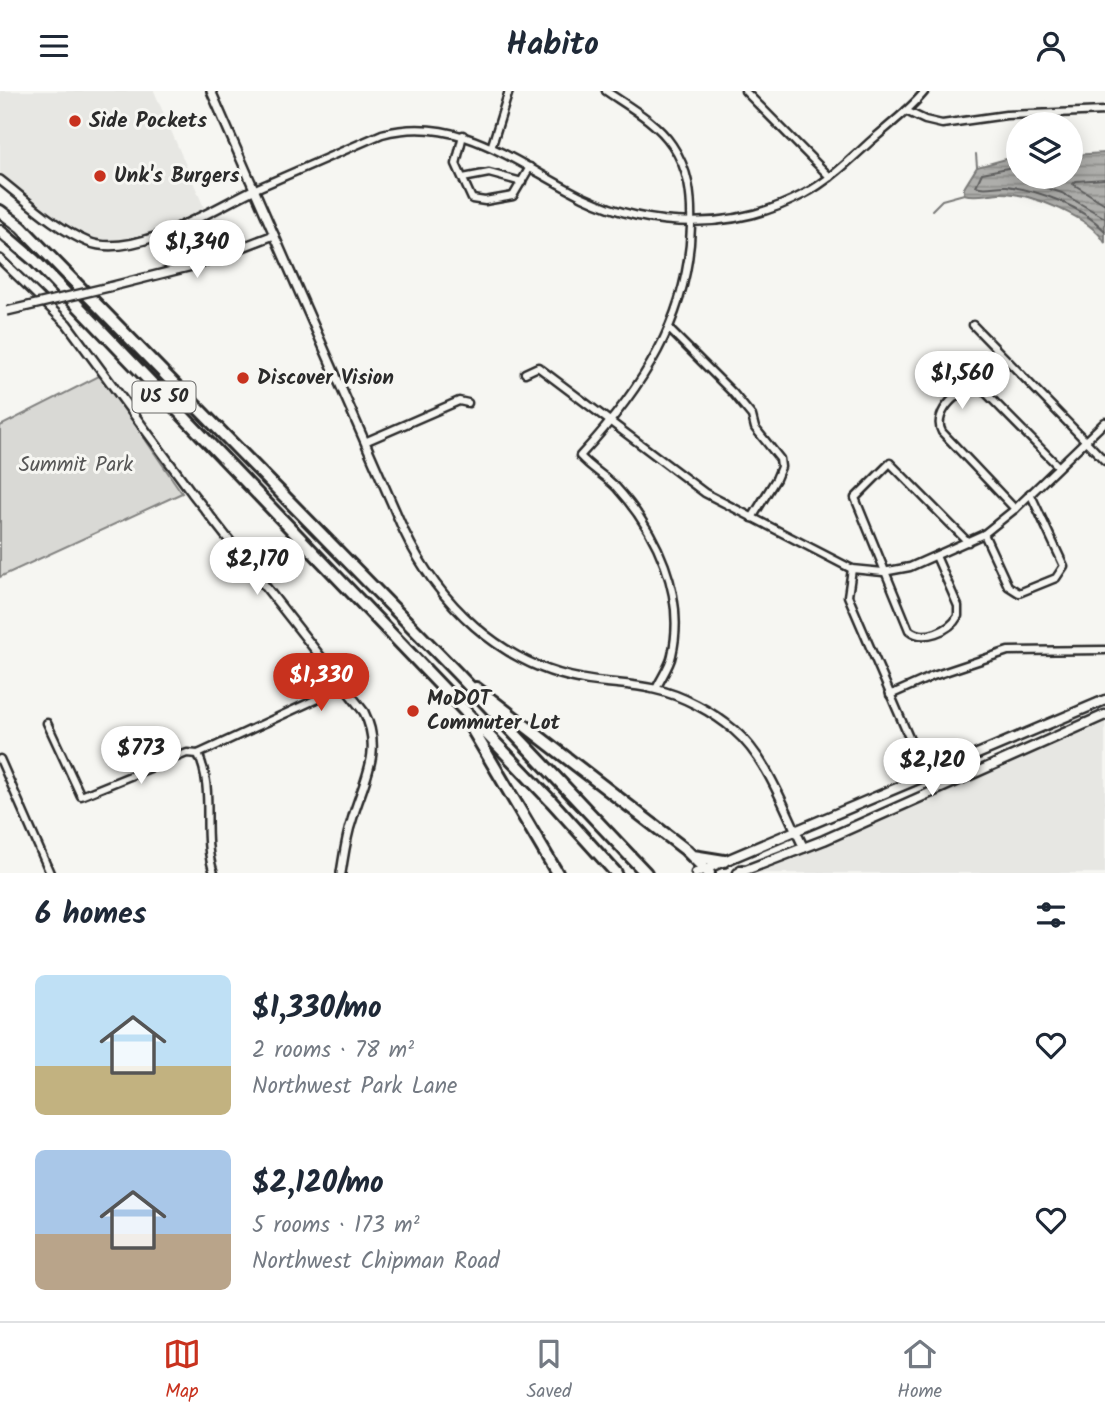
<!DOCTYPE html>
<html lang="en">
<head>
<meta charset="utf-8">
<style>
	body { margin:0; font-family:Kalam,sans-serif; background:#f2f2f3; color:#1f2937; height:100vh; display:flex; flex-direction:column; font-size:26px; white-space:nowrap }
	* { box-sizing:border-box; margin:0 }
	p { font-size:23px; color:#747a83 }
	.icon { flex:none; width:38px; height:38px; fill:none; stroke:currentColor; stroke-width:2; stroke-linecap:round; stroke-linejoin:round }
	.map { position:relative; height:782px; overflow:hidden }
	.details { display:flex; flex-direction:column; background:#fff; flex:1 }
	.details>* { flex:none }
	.fabs { position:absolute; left:1006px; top:21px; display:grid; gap:14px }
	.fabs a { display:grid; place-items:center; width:77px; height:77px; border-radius:50%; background:#fff; box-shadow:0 4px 18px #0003; font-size:35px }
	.price { position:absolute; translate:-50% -60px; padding:0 16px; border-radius:24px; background:#fff; color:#222; font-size:23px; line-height:46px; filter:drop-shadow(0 2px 4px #0008) }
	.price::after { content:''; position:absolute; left:50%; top:42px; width:21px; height:16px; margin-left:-10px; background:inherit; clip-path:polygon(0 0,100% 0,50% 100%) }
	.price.active { background:#c8321e; color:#fff }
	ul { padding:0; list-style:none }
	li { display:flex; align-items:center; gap:21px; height:175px; padding:0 35px }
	li span { display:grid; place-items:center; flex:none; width:196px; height:140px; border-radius:10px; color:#555 }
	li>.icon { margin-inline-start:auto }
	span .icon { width:84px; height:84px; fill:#fffc; stroke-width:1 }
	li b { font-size:30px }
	h2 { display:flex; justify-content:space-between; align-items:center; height:84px; padding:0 35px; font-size:30px }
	header { display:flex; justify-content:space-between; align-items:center; height:91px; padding:0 35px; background:#fff; font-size:32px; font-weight:700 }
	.tab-bar { display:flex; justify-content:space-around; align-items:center; height:98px; border-top:2px solid #e0e1e3; background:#fff; font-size:19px; color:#747a83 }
	.tab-bar a { display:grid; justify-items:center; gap:4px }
	.tab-bar .active { color:#c8321e }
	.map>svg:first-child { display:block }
	.built { fill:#e7e7e3 }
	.green { fill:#d9d9d5; stroke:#828280; stroke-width:2 }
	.water { fill:url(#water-rules); stroke:#7a7a78; stroke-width:2 }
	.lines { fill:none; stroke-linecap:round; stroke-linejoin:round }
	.shore { stroke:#5f5f5e; stroke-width:2 }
	.stream { stroke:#7a7a78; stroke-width:2 }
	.minor-casing { stroke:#2b2b2b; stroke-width:11 }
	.tertiary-casing { stroke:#2b2b2b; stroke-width:12 }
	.secondary-casing { stroke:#2b2b2b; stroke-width:13 }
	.motorway-casing { stroke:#2b2b2b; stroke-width:16 }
	.minor { stroke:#f6f6f2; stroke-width:6 }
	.tertiary { stroke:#f6f6f2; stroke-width:7 }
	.secondary { stroke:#f6f6f2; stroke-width:8 }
	.motorway { stroke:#f6f6f2; stroke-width:10 }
	.tertiary-bridge-casing { stroke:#2b2b2b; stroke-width:12; stroke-linecap:butt }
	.tertiary-bridge { stroke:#f6f6f2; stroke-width:7 }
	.poi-dot { fill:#c8321e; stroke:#f6f6f2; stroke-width:2.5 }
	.labels { text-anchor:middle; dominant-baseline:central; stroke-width:6; stroke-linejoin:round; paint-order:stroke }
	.shield { fill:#f6f6f2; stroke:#686867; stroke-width:2 }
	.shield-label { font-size:19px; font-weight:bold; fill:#2b2b2b }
	.poi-label { font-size:21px; font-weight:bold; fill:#2b2b2b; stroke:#f6f6f2; text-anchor:start }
	.park-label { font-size:21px; fill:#565656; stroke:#f6f6f2 }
</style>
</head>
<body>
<header><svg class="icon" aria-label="menu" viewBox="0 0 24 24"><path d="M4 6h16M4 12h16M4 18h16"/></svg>Habito<svg class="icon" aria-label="person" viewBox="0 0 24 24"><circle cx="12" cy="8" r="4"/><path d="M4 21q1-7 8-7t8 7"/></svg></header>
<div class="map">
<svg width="1105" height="782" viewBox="0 0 1105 782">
	<defs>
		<pattern id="water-rules" width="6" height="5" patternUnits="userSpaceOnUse" patternTransform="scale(1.75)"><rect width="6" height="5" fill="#aeaeab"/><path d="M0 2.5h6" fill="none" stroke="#8e8e8b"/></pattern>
	</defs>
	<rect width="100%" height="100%" fill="#f6f6f2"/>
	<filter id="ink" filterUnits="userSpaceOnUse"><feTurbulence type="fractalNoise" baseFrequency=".0143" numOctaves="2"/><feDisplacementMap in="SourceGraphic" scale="14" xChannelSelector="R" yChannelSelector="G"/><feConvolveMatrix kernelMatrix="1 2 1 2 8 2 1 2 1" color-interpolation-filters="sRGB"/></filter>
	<g filter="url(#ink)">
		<g class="built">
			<polygon points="0,0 154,0 206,121 119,155 88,148 71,139 0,87"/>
			<polygon points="1105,631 1105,782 759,782 1100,632"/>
		</g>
		<polygon class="green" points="101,284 182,402 0,486 0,335"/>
		<path class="water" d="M1105 62V152C1092 127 1031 102 1002 102 990 102 975 107 964 103V97L977 76 1006 68 1018 69V86H1071V64Z"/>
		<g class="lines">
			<g class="shore">
				<path d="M1018 75 982 82 976 95C985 99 997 94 1007 95 1041 100 1081 115 1105 140"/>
				<polyline points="1021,86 1023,89 1062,102 1105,127"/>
				<polyline points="1105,88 1076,90 1073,93 1105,113"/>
			</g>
			<g class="stream">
				<polyline points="976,63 977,76"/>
				<polyline points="932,119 942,109 964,103"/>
			</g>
			<g class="minor-casing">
				<g id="minor">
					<path d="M606 0C628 15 657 31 672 54 689 79 692 105 691 135 689 227 641 299 580 365 591 377 605 385 616 396 657 441 686 504 672 564 670 575 661 587 656 598"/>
					<polyline points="745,0 830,86"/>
					<polyline points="906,20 925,29 942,33 1006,24 1105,20"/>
					<polyline points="463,44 456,73 472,108 485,110 513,105 530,76"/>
					<polyline points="492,54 509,0"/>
					<polyline points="463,87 489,82 522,91"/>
					<path d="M253 99 382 43C459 22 518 74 583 106 652 139 736 140 804 103 829 90 850 69 871 50 889 34 910 19 925 0"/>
					<polyline points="973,234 1105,370"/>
					<polyline points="669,238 733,302 752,325 755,337 780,368 781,376 776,388 752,427"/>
					<polyline points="525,282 538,276 705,402 852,478 883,481 910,476 984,443 1015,418 1105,331"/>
					<polyline points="367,350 459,310 468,312"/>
					<path d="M1015 418 942 341C931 322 962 293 981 297L1058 375"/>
					<polyline points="984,443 1008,495 1019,502 1056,487 1064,475 1030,402"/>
					<path d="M936 465 958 515V525C950 540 923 551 909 539L855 407 890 372 968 451"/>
					<polyline points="852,478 848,505 926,686"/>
					<polyline points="890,604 933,585 1008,560 1105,559"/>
					<polyline points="47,632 81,705 187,662 198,663 317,608 341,590"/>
					<path d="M198 663C216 700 200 743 214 782"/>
					<polyline points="0,668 50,782"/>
				</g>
			</g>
			<g class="tertiary-casing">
				<g id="tertiary">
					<path d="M211 0 404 440C438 512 500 573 581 588 605 593 630 592 654 598 682 604 713 621 734 639 768 668 784 718 804 757"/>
					<path d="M0 89C27 110 56 138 88 151 134 169 211 119 253 99"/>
					<path d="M0 168 67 233 192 402 364 621C384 661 363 690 352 729 346 746 344 764 341 782"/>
					<polyline points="109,196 196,174 274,144"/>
				</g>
			</g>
			<g class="secondary-casing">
				<g id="secondary">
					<polyline points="696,782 1105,609"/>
					<polyline points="738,782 824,749 1105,624"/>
				</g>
			</g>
			<g class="motorway-casing">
				<g id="motorway">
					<polyline points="0,120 21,136 457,582 646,782"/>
					<polyline points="0,140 34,169 551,710 616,782"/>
					<polyline points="476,597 686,759 709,782"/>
					<polyline points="468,631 557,782"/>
					<polyline points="693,765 724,770"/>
					<polyline points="742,782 742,780"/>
				</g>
			</g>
			<use href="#minor" class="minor"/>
			<use href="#tertiary" class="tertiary"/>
			<use href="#secondary" class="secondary"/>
			<use href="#motorway" class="motorway"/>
			<g class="tertiary-bridge-casing">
				<polyline id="tertiary-bridge" points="7,220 109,196"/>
			</g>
			<use href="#tertiary-bridge" class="tertiary-bridge"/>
		</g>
	</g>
	<g class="poi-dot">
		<circle cx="75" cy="30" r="7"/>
		<circle cx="100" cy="85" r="7"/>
		<circle cx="243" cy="287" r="7"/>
		<circle cx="413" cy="620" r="7"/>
	</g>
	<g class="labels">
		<rect class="shield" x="132.5" y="290.5" width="63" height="31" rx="5"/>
		<g class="shield-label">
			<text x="164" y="306">US 50</text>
		</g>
		<g class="poi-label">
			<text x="89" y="30">Side Pockets</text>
			<text x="114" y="85">Unk's Burgers</text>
			<text x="257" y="287">Discover Vision</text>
			<text x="427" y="608">MoDOT<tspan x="427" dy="24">Commuter Lot</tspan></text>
		</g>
		<g class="park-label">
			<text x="76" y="374">Summit Park</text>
		</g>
	</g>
</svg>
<div class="fabs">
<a><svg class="icon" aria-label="layers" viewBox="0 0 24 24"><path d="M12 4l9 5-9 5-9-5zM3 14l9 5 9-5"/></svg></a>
</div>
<b class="price" style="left:197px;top:189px">$1,340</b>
<b class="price" style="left:962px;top:320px">$1,560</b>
<b class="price" style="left:257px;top:506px">$2,170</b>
<b class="price active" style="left:321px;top:622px">$1,330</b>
<b class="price" style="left:141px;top:695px">$773</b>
<b class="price" style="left:932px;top:707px">$2,120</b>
</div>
<section class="details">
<h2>6 homes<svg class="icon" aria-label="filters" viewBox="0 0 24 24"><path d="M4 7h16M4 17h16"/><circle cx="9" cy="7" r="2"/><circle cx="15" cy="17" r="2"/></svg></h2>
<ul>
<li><span style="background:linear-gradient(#bfe0f5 65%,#c2b280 0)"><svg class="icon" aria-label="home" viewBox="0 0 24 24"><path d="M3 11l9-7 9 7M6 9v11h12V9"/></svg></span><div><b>$1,330/mo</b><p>2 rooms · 78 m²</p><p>Northwest Park Lane</p></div><svg class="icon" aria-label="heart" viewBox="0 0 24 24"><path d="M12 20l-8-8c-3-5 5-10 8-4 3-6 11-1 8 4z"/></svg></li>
<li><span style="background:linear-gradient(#a9c7e8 60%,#b9a48a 0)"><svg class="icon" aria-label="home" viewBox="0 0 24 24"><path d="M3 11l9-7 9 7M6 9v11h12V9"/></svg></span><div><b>$2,120/mo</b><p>5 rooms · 173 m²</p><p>Northwest Chipman Road</p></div><svg class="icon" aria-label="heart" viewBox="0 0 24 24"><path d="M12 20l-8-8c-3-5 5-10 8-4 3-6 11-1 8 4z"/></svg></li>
</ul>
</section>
<nav class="tab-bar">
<a class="active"><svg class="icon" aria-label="map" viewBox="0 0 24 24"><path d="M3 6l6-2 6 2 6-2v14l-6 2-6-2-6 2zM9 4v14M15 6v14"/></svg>Map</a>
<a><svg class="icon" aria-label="saved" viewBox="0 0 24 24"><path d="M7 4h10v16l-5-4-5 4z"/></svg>Saved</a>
<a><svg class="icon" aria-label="home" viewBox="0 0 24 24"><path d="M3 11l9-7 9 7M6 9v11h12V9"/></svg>Home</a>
</nav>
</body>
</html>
